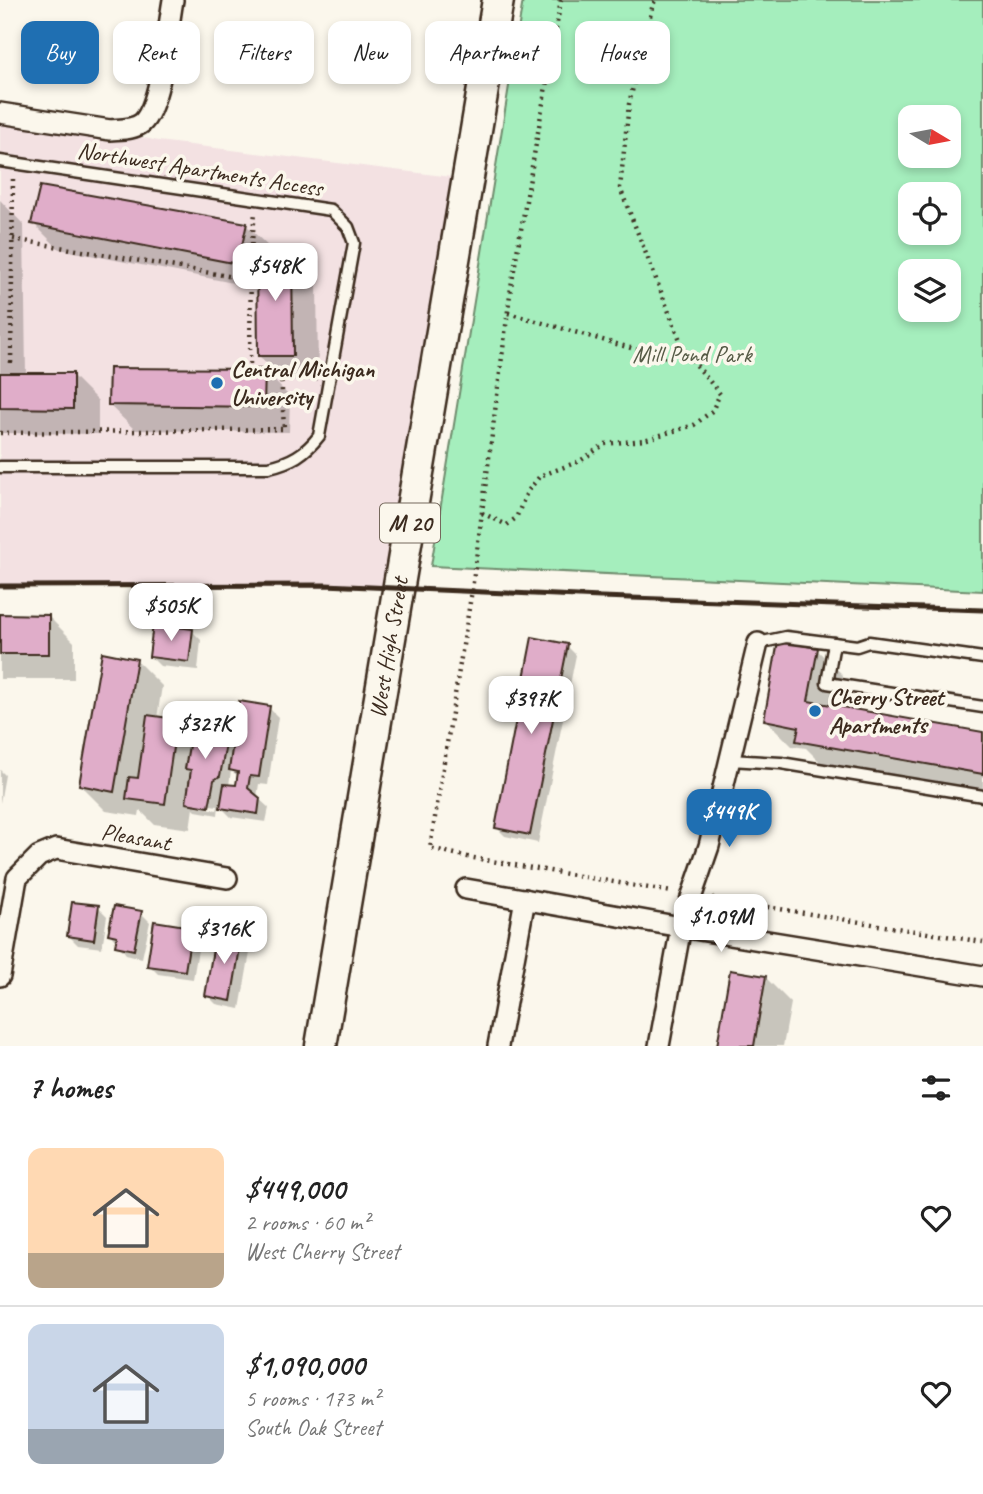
<!DOCTYPE html>
<html lang="en">
<head>
<meta charset="utf-8">
<style>
	body { margin:0; font-family:Caveat,sans-serif; background:#f6f6f6; color:#222; height:100vh; display:flex; flex-direction:column; font-size:26px; white-space:nowrap }
	* { box-sizing:border-box; margin:0 }
	p { font-size:23px; color:#767676 }
	.icon { flex:none; width:38px; height:38px; fill:none; stroke:currentColor; stroke-width:2; stroke-linecap:round; stroke-linejoin:round }
	.map { position:relative; height:1046px; overflow:hidden }
	.side { display:flex; flex-direction:column; background:#fff; flex:1 }
	.side>* { flex:none }
	.hud { position:absolute; left:21px; top:21px; width:942px; height:63px; display:flex; gap:14px }
	.needle { width:46px; rotate:100deg }
	.controls { position:absolute; left:898px; top:105px; display:grid; gap:14px }
	.controls a { display:grid; place-items:center; width:63px; height:63px; border-radius:14px; background:#fff; box-shadow:0 4px 10px #0003; font-size:35px }
	.price { position:absolute; translate:-50% -60px; padding:0 16px; border-radius:14px; background:#fff; color:#222; font-size:23px; line-height:46px; filter:drop-shadow(0 2px 4px #0008) }
	.price::after { content:''; position:absolute; left:50%; top:42px; width:21px; height:16px; margin-left:-10px; background:inherit; clip-path:polygon(0 0,100% 0,50% 100%) }
	.price.on { background:#1f6fb2; color:#fff }
	ul { padding:0; list-style:none }
	li { display:flex; align-items:center; gap:21px; height:175px; padding:0 28px }
	li+li { border-top:2px solid #e0e0e0 }
	li span { display:grid; place-items:center; flex:none; width:196px; height:140px; border-radius:14px; color:#555 }
	li>.icon { margin-inline-start:auto }
	span .icon { width:84px; height:84px; fill:#fffc; stroke-width:1 }
	li b { font-size:30px }
	h2 { display:flex; justify-content:space-between; align-items:center; height:84px; padding:0 28px; font-size:30px }
	.tag { padding:0 24px; border-radius:14px; background:#fff; box-shadow:0 4px 10px #0003; font-size:24px; line-height:63px }
	.tag.on { background:#1f6fb2; color:#fff }
	.map>svg:first-child { display:block }
	.built { fill:#f3e1e2 }
	.green { fill:#a5eebd; stroke:#708c6e; stroke-width:2; fill-rule:evenodd }
	.shadow { fill:#0003; fill-rule:evenodd }
	.building { fill:#e0adc9; stroke:#3b2a1e; stroke-width:2 }
	.lines { fill:none; stroke-linecap:round; stroke-linejoin:round }
	.service-casing { stroke:#3b2a1e; stroke-width:15 }
	.minor-casing { stroke:#3b2a1e; stroke-width:24 }
	.primary-casing { stroke:#3b2a1e; stroke-width:35 }
	.path { stroke:#3b2a1e; stroke-width:4.5; stroke-dasharray:2 5; stroke-linecap:butt }
	.service { stroke:#fbf7ec; stroke-width:10 }
	.minor { stroke:#fbf7ec; stroke-width:19 }
	.primary { stroke:#fbf7ec; stroke-width:30 }
	.rail { stroke:#3b2a1e; stroke-width:5 }
	.poi-dot { fill:#1f6fb2; stroke:#fbf7ec; stroke-width:2.5 }
	.labels { text-anchor:middle; dominant-baseline:central; stroke-width:7; stroke-linejoin:round; paint-order:stroke }
	.shield { fill:#fbf7ec; stroke:#75685c; stroke-width:2 }
	.shield-label { font-size:23px; font-weight:bold; fill:#3b2a1e }
	.street-label { font-size:24px; fill:#3b2a1e; stroke:#fbf7ec }
	.park-label { font-size:24px; fill:#565b46; stroke:#fbf7ec }
	.poi-label { font-size:24px; font-weight:bold; fill:#3b2a1e; stroke:#fbf7ec; text-anchor:start }
</style>
</head>
<body>
<div class="map">
<svg width="983" height="1046" viewBox="0 0 983 1046">
	<rect width="100%" height="100%" fill="#fbf7ec"/>
	<filter id="ink" filterUnits="userSpaceOnUse"><feTurbulence type="fractalNoise" baseFrequency=".0143" numOctaves="2"/><feDisplacementMap in="SourceGraphic" scale="14" xChannelSelector="R" yChannelSelector="G"/><feConvolveMatrix kernelMatrix="1 2 1 2 8 2 1 2 1" color-interpolation-filters="sRGB"/></filter>
	<g filter="url(#ink)">
		<polygon class="built" points="0,113 110,130 158,141 468,179 399,588 0,588"/>
		<path class="green" d="M523 0H983V591L431 566ZM948 117V156H910V117ZM910 194H948V233H910ZM948 271V310H910V271Z"/>
		<g class="shadow">
			<polygon points="0,200 24,225 26,375 72,375 98,401 98,434 0,433"/>
			<polygon points="33,223 246,225 272,250 271,253 292,253 317,278 318,381 285,381 259,356 259,288 59,249"/>
			<polygon points="265,371 290,397 289,432 135,430 109,405"/>
			<polygon points="0,616 48,616 74,642 74,679 0,679"/>
			<polygon points="192,631 201,640 198,670 160,666 151,657"/>
			<polygon points="567,646 576,655 538,843 505,836 496,827"/>
			<polygon points="817,650 843,675 837,708 983,734 983,795 824,766 806,748 792,746 766,720"/>
			<path d="M137 661 162 686 157 718 176 720 192 737 228 730 236 738 269 708 278 717 268 785 259 784 257 797 269 808 266 822 231 817 219 805 218 815 196 811 193 808 190 829 154 824 140 810 139 816 106 811 80 785ZM231 770 239 777 237 787 229 786ZM195 803 218 806 217 810 195 806Z"/>
			<polygon points="0,770 5,775 0,803"/>
			<polygon points="98,907 107,916 102,948 78,945 69,936"/>
			<polygon points="141,913 150,922 142,958 126,954 110,934"/>
			<polygon points="191,929 200,938 193,979 158,974 149,965"/>
			<polygon points="242,938 251,947 240,1009 216,1004 207,995"/>
			<polygon points="765,977 791,1003 783,1046 719,1046"/>
		</g>
		<g class="building">
			<polygon points="40,186 247,223 238,264 31,224"/>
			<polygon points="257,251 292,251 293,356 258,356"/>
			<polygon points="109,368 265,369 264,407 108,405"/>
			<polygon points="0,373 73,373 73,409 0,408"/>
			<polygon points="0,614 49,615 49,654 0,654"/>
			<polygon points="153,624 193,629 189,662 149,657"/>
			<polygon points="532,637 568,644 530,835 495,828"/>
			<polygon points="778,641 818,648 808,701 983,732 983,774 796,741 799,727 764,720"/>
			<polygon points="102,652 137,659 114,792 79,785"/>
			<polygon points="239,701 270,706 259,777 250,776 248,788 260,798 258,814 220,808 224,784 236,785 238,772 229,770"/>
			<polygon points="147,715 177,719 165,804 126,799 129,777 138,778"/>
			<polygon points="193,722 229,728 220,776 214,780 209,807 186,803 191,770 185,769"/>
			<polygon points="72,902 99,905 94,940 67,936"/>
			<polygon points="114,906 142,911 134,950 115,946 117,936 108,934"/>
			<polygon points="154,921 192,927 185,971 147,966"/>
			<polygon points="216,932 242,936 231,1001 205,996"/>
			<polygon points="730,970 766,976 754,1046 717,1046"/>
		</g>
		<g class="lines">
			<g class="service-casing">
				<g id="service">
					<path d="M0 161 331 210 348 227 354 243 319 436C305 454 291 462 269 467H0"/>
					<polyline points="758,643 786,637 857,646 869,642 983,658"/>
					<polyline points="834,643 827,683 983,707"/>
					<polyline points="730,760 781,763 983,796"/>
				</g>
			</g>
			<g class="minor-casing">
				<g id="minor">
					<path d="M0 113 110 130C121 129 133 130 142 123 161 106 168 27 173 0"/>
					<polyline points="466,889 681,927 983,976"/>
					<polyline points="0,976 17,878 39,856 56,849 227,878"/>
					<polyline points="498,1046 525,899"/>
					<polyline points="659,1046 681,927 709,846 758,643"/>
				</g>
			</g>
			<g class="primary-casing">
				<g id="primary">
					<path id="s1" d="M321 1046 498 0"/>
				</g>
			</g>
			<g class="path">
				<polyline points="561,0 511,287 472,590 430,848 468,857 672,892"/>
				<polyline points="13,239 251,280"/>
				<polyline points="508,313 662,357 684,350 620,188 629,104 653,4 656,0"/>
				<polyline points="11,363 13,177"/>
				<polyline points="250,364 251,250 255,213"/>
				<polyline points="0,433 284,429 281,372"/>
				<polyline points="482,513 507,525 516,518 527,492 540,476 580,461 605,444 644,440 694,425 712,411 720,394 684,350"/>
				<polyline points="712,898 983,942"/>
			</g>
			<use href="#service" class="service"/>
			<use href="#minor" class="minor"/>
			<use href="#primary" class="primary"/>
			<polyline class="rail" points="0,586 325,585 601,597 983,610"/>
		</g>
	</g>
	<g class="poi-dot">
		<circle cx="217" cy="383" r="7"/>
		<circle cx="815" cy="711" r="7"/>
	</g>
	<g class="labels">
		<rect class="shield" x="380" y="503.5" width="60" height="39" rx="5"/>
		<g class="shield-label">
			<text x="410" y="523">M 20</text>
		</g>
		<g class="street-label">
			<text transform="translate(200 169) rotate(9)">Northwest Apartments Access</text>
			<text stroke="none"><textPath href="#s1" startOffset="404">West High Street</textPath></text>
			<text transform="translate(136 837) rotate(10)">Pleasant</text>
		</g>
		<g class="park-label">
			<text x="692" y="354">Mill Pond Park</text>
		</g>
		<g class="poi-label">
			<text x="231" y="369">Central Michigan<tspan x="231" dy="28">University</tspan></text>
			<text x="829" y="697">Cherry Street<tspan x="829" dy="28">Apartments</tspan></text>
		</g>
	</g>
</svg>
<div class="controls">
<a><svg class="needle" viewBox="-14 -14 28 28"><path d="M0-13l5 13h-10z" fill="#e53935"/><path d="M0 13l5-13h-10z" fill="#767676"/></svg></a>
<a><svg class="icon" aria-label="locate" viewBox="0 0 24 24"><circle cx="12" cy="12" r="6"/><path d="M12 2v4M12 18v4M2 12h4M18 12h4"/></svg></a>
<a><svg class="icon" aria-label="layers" viewBox="0 0 24 24"><path d="M12 4l9 5-9 5-9-5zM3 14l9 5 9-5"/></svg></a>
</div>
<b class="price" style="left:275px;top:303px">$548K</b>
<b class="price" style="left:171px;top:643px">$505K</b>
<b class="price" style="left:531px;top:736px">$397K</b>
<b class="price" style="left:205px;top:761px">$327K</b>
<b class="price on" style="left:729px;top:849px">$449K</b>
<b class="price" style="left:721px;top:954px">$1.09M</b>
<b class="price" style="left:224px;top:966px">$316K</b>
<div class="hud">
<a class="tag on">Buy</a>
<a class="tag">Rent</a>
<a class="tag">Filters</a>
<a class="tag">New</a>
<a class="tag">Apartment</a>
<a class="tag">House</a>
</div>
</div>
<section class="side">
<h2>7 homes<svg class="icon" aria-label="filters" viewBox="0 0 24 24"><path d="M4 7h16M4 17h16"/><circle cx="9" cy="7" r="2"/><circle cx="15" cy="17" r="2"/></svg></h2>
<ul>
<li><span style="background:linear-gradient(#ffd9b3 75%,#b9a48a 0)"><svg class="icon" aria-label="home" viewBox="0 0 24 24"><path d="M3 11l9-7 9 7M6 9v11h12V9"/></svg></span><div><b>$449,000</b><p>2 rooms · 60 m²</p><p>West Cherry Street</p></div><svg class="icon" aria-label="heart" viewBox="0 0 24 24"><path d="M12 20l-8-8c-3-5 5-10 8-4 3-6 11-1 8 4z"/></svg></li>
<li><span style="background:linear-gradient(#c9d6e8 75%,#9aa5b1 0)"><svg class="icon" aria-label="home" viewBox="0 0 24 24"><path d="M3 11l9-7 9 7M6 9v11h12V9"/></svg></span><div><b>$1,090,000</b><p>5 rooms · 173 m²</p><p>South Oak Street</p></div><svg class="icon" aria-label="heart" viewBox="0 0 24 24"><path d="M12 20l-8-8c-3-5 5-10 8-4 3-6 11-1 8 4z"/></svg></li>
</ul>
</section>
</body>
</html>
